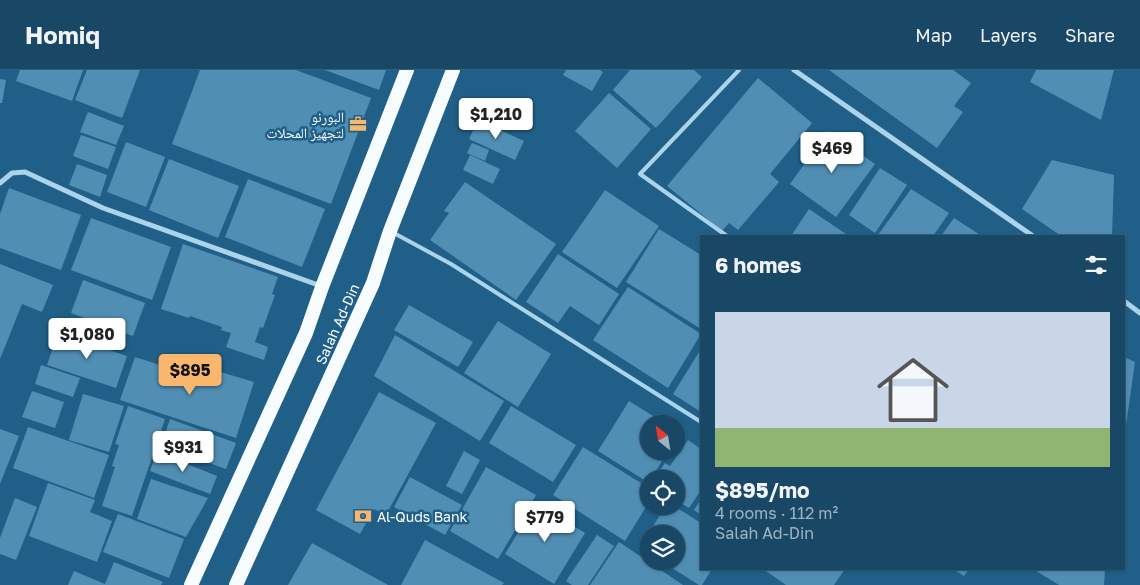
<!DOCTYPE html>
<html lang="en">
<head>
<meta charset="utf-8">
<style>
	body { margin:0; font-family:"Golos Text","Noto Naskh Arabic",sans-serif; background:#214f6c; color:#f1f3f6; height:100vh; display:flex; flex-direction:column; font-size:19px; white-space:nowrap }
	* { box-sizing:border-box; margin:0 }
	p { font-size:16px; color:#9fb2bf }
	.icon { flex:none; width:28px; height:28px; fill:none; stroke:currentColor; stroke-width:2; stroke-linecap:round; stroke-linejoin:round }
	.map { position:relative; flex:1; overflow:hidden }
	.details { position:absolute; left:700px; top:165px; width:425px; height:335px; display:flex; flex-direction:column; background:#184866; border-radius:0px; box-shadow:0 1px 4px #0004,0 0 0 1px #36607a }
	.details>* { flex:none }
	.needle { width:32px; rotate:330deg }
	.buttons { position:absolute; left:640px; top:345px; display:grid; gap:10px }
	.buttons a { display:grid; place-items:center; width:45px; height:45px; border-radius:50%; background:#184866; box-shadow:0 1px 4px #0004,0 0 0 1px #36607a; font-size:25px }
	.price { position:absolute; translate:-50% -42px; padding:0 11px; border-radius:5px; background:#fff; color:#222; font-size:16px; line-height:32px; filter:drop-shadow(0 1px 2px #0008) }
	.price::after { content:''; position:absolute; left:50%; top:30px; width:15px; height:11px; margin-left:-8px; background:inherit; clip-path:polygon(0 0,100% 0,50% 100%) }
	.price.active { background:#f8b76c; color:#111 }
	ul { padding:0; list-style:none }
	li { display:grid; align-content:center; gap:10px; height:265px; padding:0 15px }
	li+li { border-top:1px solid #36607a }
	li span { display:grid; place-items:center; height:155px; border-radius:0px; color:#555 }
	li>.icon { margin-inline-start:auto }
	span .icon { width:90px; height:90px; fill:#fffc; stroke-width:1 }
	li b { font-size:21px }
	h2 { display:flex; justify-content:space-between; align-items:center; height:60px; padding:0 15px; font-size:21px }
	header { display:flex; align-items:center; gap:30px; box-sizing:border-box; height:70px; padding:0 25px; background:#184866; border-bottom:1px solid #36607a }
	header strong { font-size:24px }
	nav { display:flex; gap:28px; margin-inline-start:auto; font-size:18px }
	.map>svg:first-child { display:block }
	.building { fill:#518eb4 }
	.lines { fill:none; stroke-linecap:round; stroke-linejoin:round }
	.service { stroke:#abd3ea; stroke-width:4 }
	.minor { stroke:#abd3ea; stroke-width:5 }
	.trunk { stroke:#f7fcfe; stroke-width:14 }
	.labels { text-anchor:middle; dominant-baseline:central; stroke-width:5; stroke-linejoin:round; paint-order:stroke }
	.poi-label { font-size:14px; fill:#fff; stroke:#206088; text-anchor:end }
	.street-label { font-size:14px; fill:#fff; stroke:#206088 }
</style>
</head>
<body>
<header>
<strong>Homiq</strong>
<nav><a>Map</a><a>Layers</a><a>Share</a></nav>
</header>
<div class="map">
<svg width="1140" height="515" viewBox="0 0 1140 515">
	<rect width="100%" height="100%" fill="#206088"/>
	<g class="building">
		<polygon points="20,0 83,0 72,31 16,11"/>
		<polygon points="87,0 140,0 122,48 75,30"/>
		<polygon points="200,0 296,0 371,28 331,134 172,74"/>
		<polygon points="325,0 386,0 379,20"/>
		<polygon points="566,0 600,0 603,2 592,21 563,5"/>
		<polygon points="630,0 694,0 702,7 656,58 613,20"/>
		<polygon points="829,0 953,0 971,13 954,36 963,42 937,78"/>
		<polygon points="1036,0 1114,0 1101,50 1030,12"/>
		<polygon points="758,8 812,53 770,104 779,112 738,160 729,153 722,161 667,116"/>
		<polygon points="0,9 6,10 2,33 0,33"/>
		<polygon points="609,23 651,59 617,98 575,61"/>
		<polygon points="88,42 124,56 116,75 80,62"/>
		<polygon points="478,50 524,71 515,90 469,69"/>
		<polygon points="828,61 875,94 836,147 790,114"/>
		<polygon points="81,65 116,77 108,99 73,86"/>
		<polygon points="126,72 165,87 146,137 107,122"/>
		<polygon points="472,73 489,80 485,91 467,83"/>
		<polygon points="470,85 500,99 493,114 463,100"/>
		<polygon points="169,89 239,116 218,168 149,140"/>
		<polygon points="1052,90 1114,105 1112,166 1061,166 1022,139"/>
		<polygon points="77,94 107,105 100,127 69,115"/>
		<polygon points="880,98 907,115 875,163 849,145"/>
		<polygon points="248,109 325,139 302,197 225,167"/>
		<polygon points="465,112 556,174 516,230 430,170 449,143 444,141"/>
		<polygon points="9,118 81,145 61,200 0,178 0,144"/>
		<polygon points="911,119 949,143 933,166 878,165"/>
		<polygon points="605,120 659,156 617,218 562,182"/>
		<polygon points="809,139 849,166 791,166"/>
		<polygon points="91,148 171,177 152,230 71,200"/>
		<polygon points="954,148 982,166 941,166"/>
		<polygon points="659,159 701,185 701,259 626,212"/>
		<polygon points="183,174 278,207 272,224 275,225 263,258 260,257 255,272 268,277 264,290 226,277 231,263 221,260 222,257 190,246 189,248 161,239"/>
		<polygon points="558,184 619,224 599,255 570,236 558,253 526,232"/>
		<polygon points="0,194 53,215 42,242 22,234 0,289"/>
		<polygon points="83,210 145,233 133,266 71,243"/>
		<polygon points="628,217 701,264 668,318 593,270"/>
		<polygon points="409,235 473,272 458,297 394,260"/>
		<polygon points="498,251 551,284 518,337 464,303"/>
		<polygon points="58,263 127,286 116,318 47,295"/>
		<polygon points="395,265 504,331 480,371 374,306"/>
		<polygon points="701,279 701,342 673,324"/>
		<polygon points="135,287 201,308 204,297 254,312 236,368 120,330"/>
		<polygon points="1124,287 1135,292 1125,362 1124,362"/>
		<polygon points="41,295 80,308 73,327 35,314"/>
		<polygon points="32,321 64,332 55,358 22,347"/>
		<polygon points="379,322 436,353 386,445 374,439 360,464 316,440"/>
		<polygon points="83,324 124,336 109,382 69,370"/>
		<polygon points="629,331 666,354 649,354 649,381 668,381 651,409 649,409 649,413 598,381"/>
		<polygon points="128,336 165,349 132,446 102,436 115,397 112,396 119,375 115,374"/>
		<polygon points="511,336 576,375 553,412 489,373"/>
		<polygon points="170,349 236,373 226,399 161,376"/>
		<polygon points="28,357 109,385 94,428 13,398"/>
		<polygon points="0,359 19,366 0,414"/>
		<polygon points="688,370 701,379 701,420 689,438 676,430 676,409 654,409 665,393 670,396"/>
		<polygon points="583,377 649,418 649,432 625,471 553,425"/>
		<polygon points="464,381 480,390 462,424 446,416"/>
		<polygon points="157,382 217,406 210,424 150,401"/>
		<polygon points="486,397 536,425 498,489 450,461"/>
		<polygon points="410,407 462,435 445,465 394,437"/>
		<polygon points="151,409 208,428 186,467 137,449"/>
		<polygon points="48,413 95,430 90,442 112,451 97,492 29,466"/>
		<polygon points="15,428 37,437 16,490 0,484 0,468"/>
		<polygon points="701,429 701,445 694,440"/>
		<polygon points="536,433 585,463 554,514 505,484"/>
		<polygon points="666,436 674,436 701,453 701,499 712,499 702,515 699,515 661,491 676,491 676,464 649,464 649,483 639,478"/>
		<polygon points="118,444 184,469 169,508 103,482"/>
		<polygon points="597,465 614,476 588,515 572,515 566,511"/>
		<polygon points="425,470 504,513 502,515 401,515"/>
		<polygon points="619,472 683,515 590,515"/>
		<polygon points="312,473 388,515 288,515"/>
		<polygon points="114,492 163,512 161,515 68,515 74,501 105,514"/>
		<polygon points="763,499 845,499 834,515 786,515"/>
		<polygon points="953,499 969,499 964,506"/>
		<polygon points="1033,499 1105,499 1104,515 1059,515"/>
	</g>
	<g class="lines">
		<g class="service">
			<polyline points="392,162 451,194 701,352"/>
			<polyline points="727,166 640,104 739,0"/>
		</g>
		<g class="minor">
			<polyline points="794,0 1033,166"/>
			<polyline points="0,113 12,103 25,102 103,138 321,216"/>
			<polyline points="1124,231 1140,243"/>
		</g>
		<g class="trunk">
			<polyline points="191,515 306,263 322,217 407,0"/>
			<polyline points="236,515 373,213 390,161 453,0"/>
		</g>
	</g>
	<defs>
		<g id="office-bare" transform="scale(1.35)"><path d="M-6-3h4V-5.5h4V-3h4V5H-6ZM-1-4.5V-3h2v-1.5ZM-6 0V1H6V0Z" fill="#f8b76c" stroke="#206088" stroke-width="2.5" paint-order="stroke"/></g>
		<g id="bank-bare" transform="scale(1.35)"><path d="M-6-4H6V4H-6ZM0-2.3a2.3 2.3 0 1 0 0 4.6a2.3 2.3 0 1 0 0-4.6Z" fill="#f8b76c" stroke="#206088" stroke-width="2.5" paint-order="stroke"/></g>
	</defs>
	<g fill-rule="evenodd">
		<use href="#office-bare" x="358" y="54"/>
		<use href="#bank-bare" x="363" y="446"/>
	</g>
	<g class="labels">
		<g class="poi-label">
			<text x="344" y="46">البورنو<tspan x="344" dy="16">لتجهيز المحلات</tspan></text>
			<text x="377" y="446" text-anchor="start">Al-Quds Bank</text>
		</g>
		<g class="street-label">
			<text transform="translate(337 254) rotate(-66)">Salah Ad-Din</text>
		</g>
	</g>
</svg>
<div class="buttons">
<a><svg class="needle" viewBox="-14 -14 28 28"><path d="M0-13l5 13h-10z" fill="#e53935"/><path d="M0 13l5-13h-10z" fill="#9fb2bf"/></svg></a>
<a><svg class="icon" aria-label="locate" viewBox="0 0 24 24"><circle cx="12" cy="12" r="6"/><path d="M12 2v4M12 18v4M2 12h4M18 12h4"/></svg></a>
<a><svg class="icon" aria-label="layers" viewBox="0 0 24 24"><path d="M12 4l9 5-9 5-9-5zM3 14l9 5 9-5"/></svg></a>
</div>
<b class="price" style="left:496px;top:70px">$1,210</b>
<b class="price" style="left:832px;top:104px">$469</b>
<b class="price" style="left:87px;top:290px">$1,080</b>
<b class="price active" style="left:190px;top:326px">$895</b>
<b class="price" style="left:183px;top:403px">$931</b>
<b class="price" style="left:545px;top:473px">$779</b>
<section class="details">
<h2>6 homes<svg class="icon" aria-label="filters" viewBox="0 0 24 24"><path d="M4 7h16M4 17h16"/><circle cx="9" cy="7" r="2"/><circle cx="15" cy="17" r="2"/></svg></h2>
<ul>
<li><span style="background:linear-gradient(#c9d6e8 75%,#8fb573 0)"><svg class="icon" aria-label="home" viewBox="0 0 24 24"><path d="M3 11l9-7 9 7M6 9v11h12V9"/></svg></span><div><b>$895/mo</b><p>4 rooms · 112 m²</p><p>Salah Ad-Din</p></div></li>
</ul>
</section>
</div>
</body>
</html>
